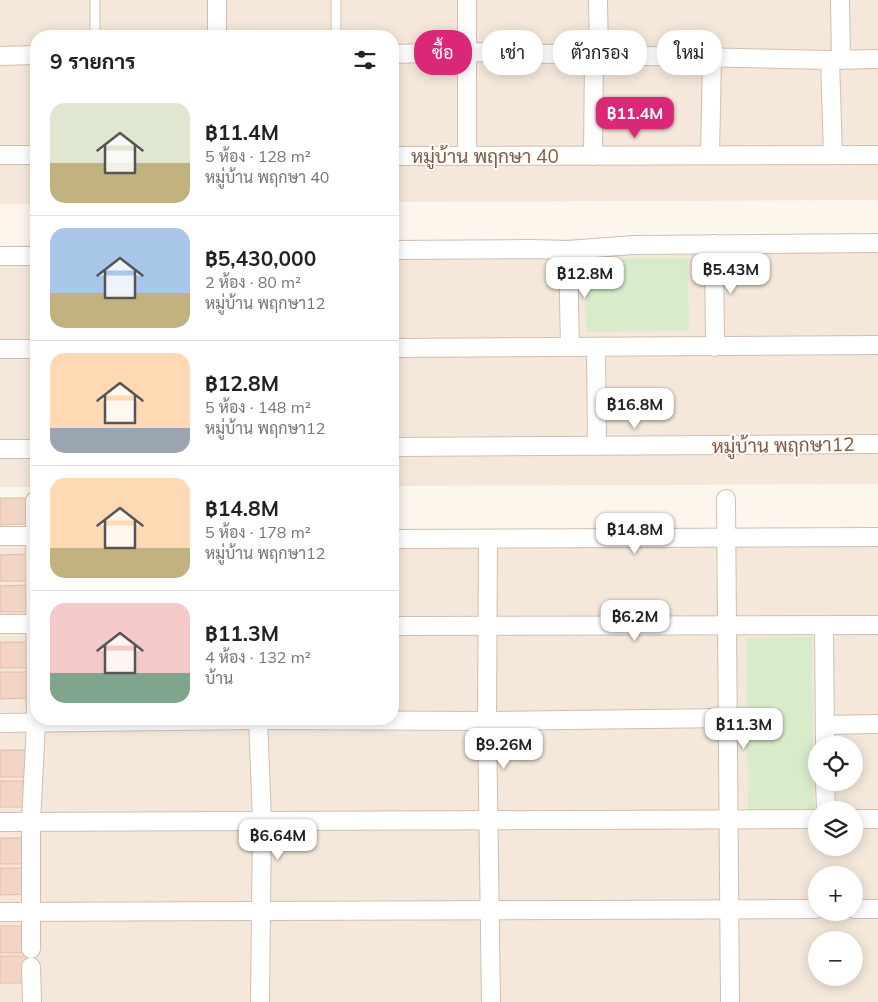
<!DOCTYPE html>
<html lang="th">
<head>
<meta charset="utf-8">
<style>
	body { margin:0; font-family:Mulish,Sarabun,sans-serif; background:#f6f6f6; color:#222; height:100vh; display:flex; flex-direction:column; font-size:19px; white-space:nowrap }
	* { box-sizing:border-box; margin:0 }
	p { font-size:16px; color:#767676 }
	.icon { flex:none; width:28px; height:28px; fill:none; stroke:currentColor; stroke-width:2; stroke-linecap:round; stroke-linejoin:round }
	.map { position:relative; flex:1; overflow:hidden }
	.panel { position:absolute; left:30px; top:30px; width:369px; height:695px; display:flex; flex-direction:column; background:#fff; border-radius:20px; box-shadow:0 2px 12px #0003 }
	.panel>* { flex:none }
	.guide { position:absolute; left:414px; top:30px; width:389px; height:45px; display:flex; gap:10px }
	.tools { position:absolute; left:808px; top:736px; display:grid; gap:10px }
	.tools a { display:grid; place-items:center; width:55px; height:55px; border-radius:50%; background:#fff; box-shadow:0 2px 12px #0003; font-size:25px }
	.price { position:absolute; translate:-50% -42px; padding:0 11px; border-radius:10px; background:#fff; color:#222; font-size:16px; line-height:32px; filter:drop-shadow(0 1px 2px #0008) }
	.price::after { content:''; position:absolute; left:50%; top:30px; width:15px; height:11px; margin-left:-8px; background:inherit; clip-path:polygon(0 0,100% 0,50% 100%) }
	.price.active { background:#db2777; color:#fff }
	ul { padding:0; list-style:none }
	li { display:flex; align-items:center; gap:15px; height:125px; padding:0 20px }
	li+li { border-top:1px solid #e0e0e0 }
	li span { display:grid; place-items:center; flex:none; width:140px; height:100px; border-radius:15px; color:#555 }
	li>.icon { margin-inline-start:auto }
	span .icon { width:60px; height:60px; fill:#fffc; stroke-width:1 }
	li b { font-size:21px }
	h2 { display:flex; justify-content:space-between; align-items:center; height:60px; padding:0 20px; font-size:21px }
	.chip { padding:0 18px; border-radius:20px; background:#fff; box-shadow:0 2px 12px #0003; font-size:18px; line-height:45px }
	.chip.active { background:#db2777; color:#fff }
	.map>svg:first-child { display:block }
	.residential { fill:#f5e8da; fill-rule:evenodd }
	.green { fill:#d8ecc9 }
	.building { fill:#f3d5c3; stroke:#e6bba3 }
	.lines { fill:none; stroke-linecap:round; stroke-linejoin:round }
	.service-casing { stroke:#d1beb0; stroke-width:11 }
	.minor-casing { stroke:#d1beb0; stroke-width:20 }
	.service { stroke:#fff; stroke-width:9 }
	.minor { stroke:#fff; stroke-width:18 }
	.labels { text-anchor:middle; dominant-baseline:central; stroke-width:4; stroke-linejoin:round; paint-order:stroke }
	.street-label { font-size:19px; fill:#7a5c4d; stroke:#fffaf3 }
</style>
</head>
<body>
<div class="map">
<svg width="878" height="1002" viewBox="0 0 878 1002">
	<rect width="100%" height="100%" fill="#fdf6ec"/>
	<g class="residential">
		<polygon points="0,0 878,0 878,200 393,202 392,36 36,36 36,204 0,204"/>
		<polygon points="878,236 878,484 393,486 392,241"/>
		<polygon points="36,245 36,487 0,487 0,246"/>
		<path d="M878 530V1002H0V532H36V719H392L393 531ZM816 745H854V782H816ZM816 810H854V848H816ZM816 875H854V912H816ZM816 940H854V978H816Z"/>
	</g>
	<g class="green">
		<polygon points="628,258 688,258 689,331 586,332 585,274"/>
		<polygon points="812,637 814,810 748,811 746,638"/>
	</g>
	<g class="building">
		<polygon points="0,498 26,498 27,524 0,525"/>
		<polygon points="28,554 28,581 0,581 0,555"/>
		<polygon points="29,585 29,612 0,612 0,586"/>
		<rect x="0" y="642" width="29" height="26"/>
		<polygon points="0,672 29,672 29,698 0,699"/>
		<rect x="0" y="750" width="28" height="27"/>
		<rect x="0" y="781" width="27" height="26"/>
		<rect x="0" y="838" width="28" height="26"/>
		<polygon points="0,868 29,868 29,894 0,895"/>
		<rect x="0" y="926" width="29" height="27"/>
		<rect x="0" y="956" width="29" height="27"/>
	</g>
	<g class="lines">
		<g class="service-casing">
			<g id="service">
				<polyline points="95,0 95,36"/>
				<polyline points="336,0 336,36"/>
			</g>
		</g>
		<g class="minor-casing">
			<g id="minor">
				<polyline points="217,0 217,36"/>
				<polyline points="598,0 599,55"/>
				<polyline points="840,0 841,60"/>
				<polyline points="392,54 468,52 830,60 878,59"/>
				<polyline points="0,56 36,55"/>
				<polyline points="830,60 833,155"/>
				<polyline points="0,155 36,155"/>
				<polyline points="710,155 712,57"/>
				<polyline points="392,156 878,155"/>
				<polyline points="467,156 467,0"/>
				<polyline points="593,156 594,55"/>
				<polyline points="714,244 715,347"/>
				<polyline points="392,250 529,249 568,250 633,245 878,243"/>
				<polyline points="568,250 570,347"/>
				<polyline points="0,256 36,256"/>
				<polyline points="596,347 597,446"/>
				<polyline points="392,348 878,345"/>
				<polyline points="0,349 36,349"/>
				<polyline points="392,447 878,444"/>
				<polyline points="0,449 36,449"/>
				<polyline points="726,499 730,1002"/>
				<polyline points="0,536 36,536"/>
				<polyline points="392,539 878,537"/>
				<polyline points="488,539 487,721 491,1002"/>
				<polyline points="0,624 36,624"/>
				<polyline points="392,626 878,625"/>
				<polyline points="824,626 825,745"/>
				<polyline points="258,719 262,820 260,1002"/>
				<polyline points="0,723 258,720 487,721 727,718"/>
				<polyline points="825,725 878,724"/>
				<polyline points="825,782 826,810"/>
				<polyline points="854,819 878,819"/>
				<polyline points="0,822 816,819"/>
				<polyline points="854,909 878,909"/>
				<polyline points="0,912 816,909"/>
				<polyline points="31,949 31,822 36,723 35,501"/>
				<polyline points="31,967 32,1002"/>
			</g>
		</g>
		<use href="#service" class="service"/>
		<use href="#minor" class="minor"/>
	</g>
	<g class="labels">
		<g class="street-label">
			<text x="485" y="156">หมู่บ้าน พฤกษา 40</text>
			<text transform="translate(783 445) rotate(-1)">หมู่บ้าน พฤกษา12</text>
		</g>
	</g>
</svg>
<div class="tools">
<a><svg class="icon" aria-label="locate" viewBox="0 0 24 24"><circle cx="12" cy="12" r="6"/><path d="M12 2v4M12 18v4M2 12h4M18 12h4"/></svg></a>
<a><svg class="icon" aria-label="layers" viewBox="0 0 24 24"><path d="M12 4l9 5-9 5-9-5zM3 14l9 5 9-5"/></svg></a>
<a>+</a>
<a>−</a>
</div>
<b class="price active" style="left:635px;top:139px">฿11.4M</b>
<b class="price" style="left:731px;top:295px">฿5.43M</b>
<b class="price" style="left:585px;top:299px">฿12.8M</b>
<b class="price" style="left:635px;top:430px">฿16.8M</b>
<b class="price" style="left:635px;top:555px">฿14.8M</b>
<b class="price" style="left:635px;top:642px">฿6.2M</b>
<b class="price" style="left:744px;top:750px">฿11.3M</b>
<b class="price" style="left:504px;top:770px">฿9.26M</b>
<b class="price" style="left:278px;top:861px">฿6.64M</b>
<div class="guide">
<a class="chip active">ซื้อ</a>
<a class="chip">เช่า</a>
<a class="chip">ตัวกรอง</a>
<a class="chip">ใหม่</a>
</div>
<section class="panel">
<h2>9 รายการ<svg class="icon" aria-label="filters" viewBox="0 0 24 24"><path d="M4 7h16M4 17h16"/><circle cx="9" cy="7" r="2"/><circle cx="15" cy="17" r="2"/></svg></h2>
<ul>
<li><span style="background:linear-gradient(#dfe7d0 60%,#c2b280 0)"><svg class="icon" aria-label="home" viewBox="0 0 24 24"><path d="M3 11l9-7 9 7M6 9v11h12V9"/></svg></span><div><b>฿11.4M</b><p>5 ห้อง · 128 m²</p><p>หมู่บ้าน พฤกษา 40</p></div></li>
<li><span style="background:linear-gradient(#a9c7e8 65%,#c2b280 0)"><svg class="icon" aria-label="home" viewBox="0 0 24 24"><path d="M3 11l9-7 9 7M6 9v11h12V9"/></svg></span><div><b>฿5,430,000</b><p>2 ห้อง · 80 m²</p><p>หมู่บ้าน พฤกษา12</p></div></li>
<li><span style="background:linear-gradient(#ffd9b3 75%,#9aa5b1 0)"><svg class="icon" aria-label="home" viewBox="0 0 24 24"><path d="M3 11l9-7 9 7M6 9v11h12V9"/></svg></span><div><b>฿12.8M</b><p>5 ห้อง · 148 m²</p><p>หมู่บ้าน พฤกษา12</p></div></li>
<li><span style="background:linear-gradient(#ffd9b3 70%,#c2b280 0)"><svg class="icon" aria-label="home" viewBox="0 0 24 24"><path d="M3 11l9-7 9 7M6 9v11h12V9"/></svg></span><div><b>฿14.8M</b><p>5 ห้อง · 178 m²</p><p>หมู่บ้าน พฤกษา12</p></div></li>
<li><span style="background:linear-gradient(#f6c9c9 70%,#7fa58c 0)"><svg class="icon" aria-label="home" viewBox="0 0 24 24"><path d="M3 11l9-7 9 7M6 9v11h12V9"/></svg></span><div><b>฿11.3M</b><p>4 ห้อง · 132 m²</p><p>บ้าน</p></div></li>
</ul>
</section>
</div>
</body>
</html>
